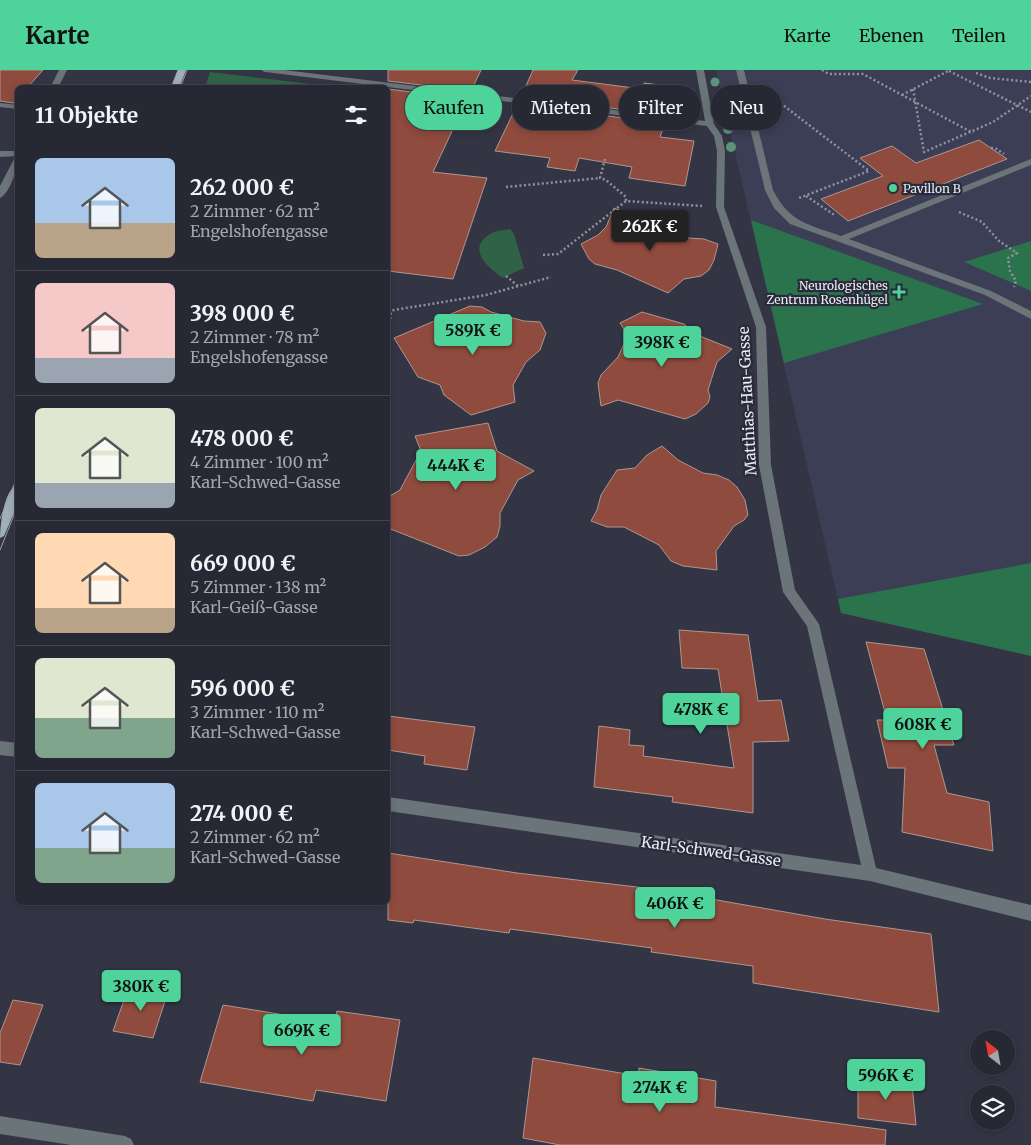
<!DOCTYPE html>
<html lang="de">
<head>
<meta charset="utf-8">
<style>
	body { margin:0; font-family:Merriweather,serif; background:#2e303c; color:#f1f3f6; height:100vh; display:flex; flex-direction:column; font-size:19px; white-space:nowrap }
	* { box-sizing:border-box; margin:0 }
	p { font-size:16px; color:#a4a6ac }
	.icon { flex:none; width:28px; height:28px; fill:none; stroke:currentColor; stroke-width:2; stroke-linecap:round; stroke-linejoin:round }
	.map { position:relative; flex:1; overflow:hidden }
	.drawer { position:absolute; left:15px; top:15px; width:375px; height:820px; display:flex; flex-direction:column; background:#262834; border-radius:8px; box-shadow:0 2px 8px #0003,0 0 0 1px #42444f }
	.drawer>* { flex:none }
	.guide { position:absolute; left:405px; top:15px; width:475px; height:45px; display:flex; gap:10px }
	.needle { width:32px; rotate:329deg }
	.controls { position:absolute; left:970px; top:960px; display:grid; gap:10px }
	.controls a { display:grid; place-items:center; width:45px; height:45px; border-radius:50%; background:#262834; box-shadow:0 2px 8px #0003,0 0 0 1px #42444f; font-size:25px }
	.price { position:absolute; translate:-50% -42px; padding:0 11px; border-radius:5px; background:#4ed39a; color:#111; font-size:16px; line-height:32px; filter:drop-shadow(0 1px 2px #0008) }
	.price::after { content:''; position:absolute; left:50%; top:30px; width:15px; height:11px; margin-left:-8px; background:inherit; clip-path:polygon(0 0,100% 0,50% 100%) }
	.price.selected { background:#222; color:#fff }
	ul { padding:0; list-style:none }
	li { display:flex; align-items:center; gap:15px; height:125px; padding:0 20px }
	li+li { border-top:1px solid #42444f }
	li span { display:grid; place-items:center; flex:none; width:140px; height:100px; border-radius:8px; color:#555 }
	li>.icon { margin-inline-start:auto }
	span .icon { width:60px; height:60px; fill:#fffc; stroke-width:1 }
	li b { font-size:21px }
	h2 { display:flex; justify-content:space-between; align-items:center; height:60px; padding:0 20px; font-size:21px }
	.chip { padding:0 18px; border-radius:22px; background:#262834; box-shadow:0 2px 8px #0003,0 0 0 1px #42444f; font-size:18px; line-height:45px }
	.chip.selected { background:#4ed39a; color:#111 }
	header { display:flex; align-items:center; gap:30px; box-sizing:border-box; height:70px; padding:0 25px; background:#4ed39a; color:#111 }
	header strong { font-size:24px }
	nav { display:flex; gap:28px; margin-inline-start:auto; font-size:18px }
	.map>svg:first-child { display:block }
	.built { fill:#3b3e54 }
	.green { fill:#306346 }
	.forest { fill:#2b734d }
	.building { fill:#8f4b3d; stroke:#ad9792 }
	.lines { fill:none; stroke-linecap:round; stroke-linejoin:round }
	.path { stroke:#90929f; stroke-width:2.5; stroke-dasharray:2 2.5; stroke-linecap:butt }
	.minor { fill:#6b7478; fill-rule:evenodd }
	.major { fill:#9fb0ba; fill-rule:evenodd }
	.tram { stroke:#9ea0ac; stroke-width:1 }
	.tree { fill:#5c947b }
	.poi-dot { fill:#4ed39a; stroke:#292b3a; stroke-width:2 }
	.labels { text-anchor:middle; dominant-baseline:central; stroke-width:4.5; stroke-linejoin:round; paint-order:stroke }
	.far-poi-label { font-size:12px; fill:#e9ebf5; stroke:#292b3a; text-anchor:start }
	.street-label { font-size:15px; fill:#e9ebf5; stroke:#292b3a }
</style>
</head>
<body>
<header>
<strong>Karte</strong>
<nav><a>Karte</a><a>Ebenen</a><a>Teilen</a></nav>
</header>
<div class="map">
<svg width="1031" height="1075" viewBox="0 0 1031 1075">
	<rect width="100%" height="100%" fill="#333545"/>
	<polygon class="built" points="716,0 1031,0 1031,586 841,543"/>
	<g class="green">
		<polygon points="210,2 336,17 205,17"/>
		<path d="M510 159 514 164 524 198 503 208C488 198 466 179 490 164 495 161 504 160 510 159Z"/>
	</g>
	<g class="forest">
		<polygon points="751,150 983,234 784,293"/>
		<polygon points="1031,171 1031,221 964,192"/>
		<polygon points="1031,493 1031,586 841,543 838,529"/>
	</g>
	<g class="building">
		<polygon points="0,0 43,0 27,18 18,18 18,28 13,33 0,31"/>
		<polygon points="388,0 481,0 471,21 388,11"/>
		<polygon points="533,0 578,0 572,10 642,19 644,13 677,17 667,45 521,27"/>
		<polygon points="388,19 467,29 433,102 487,108 453,209 388,201"/>
		<polygon points="517,35 665,53 660,67 694,71 685,116 629,108 632,97 579,88 575,101 547,97 550,88 495,81"/>
		<polygon points="979,70 1007,89 848,151 821,129 883,106 860,88 892,76 916,93"/>
		<polygon points="614,138 689,168 704,169 718,174 714,190 709,200 701,206 684,209 668,223 617,200 595,194 589,189 581,174 598,165 606,157"/>
		<polygon points="470,236 482,237 491,242 524,251 540,252 546,263 540,280 526,292 513,315 515,332 471,345 444,325 440,315 418,307 394,268"/>
		<polygon points="642,242 684,254 695,264 732,279 717,292 708,320 710,327 708,333 696,344 685,349 618,330 601,336 598,313 601,305 618,287 628,265 620,253"/>
		<polygon points="488,353 497,381 534,401 518,410 500,443 500,456 497,467 485,477 469,485 459,486 388,458 388,427 400,420 421,381 415,366"/>
		<polygon points="662,376 678,390 703,403 717,405 729,410 737,417 745,430 748,445 744,450 734,456 716,481 717,500 683,496 671,491 659,475 624,457 607,457 591,451 597,440 601,425 617,400 635,398 647,385"/>
		<polygon points="679,560 748,565 758,631 781,630 789,671 753,672 753,743 672,732 673,727 594,717 599,656 630,660 629,675 644,676 643,686 734,698 718,599 682,598"/>
		<polygon points="866,572 924,579 954,675 934,675 947,723 989,732 993,781 902,762 905,698 888,698 877,650 887,650"/>
		<polygon points="388,646 475,657 467,700 424,694 425,686 388,680"/>
		<polygon points="388,783 517,803 654,819 825,849 931,864 939,942 753,913 753,896 651,882 652,878 510,859 509,863 414,850 413,853 388,850"/>
		<polygon points="129,916 168,922 153,968 113,961"/>
		<polygon points="13,930 43,935 20,995 0,992 0,963"/>
		<polygon points="223,935 285,945 279,968 330,976 337,941 400,950 386,1031 316,1020 313,1031 200,1012"/>
		<polygon points="533,988 638,1006 639,998 716,1011 715,1037 886,1060 885,1075 560,1075 523,1068"/>
		<polygon points="858,1006 912,1014 916,1055 858,1048"/>
	</g>
	<g class="lines">
		<g class="path">
			<polyline points="822,0 829,4 863,4 973,63"/>
			<polyline points="949,1 1031,42"/>
			<polyline points="976,3 990,8 1031,12"/>
			<polyline points="913,19 924,82 993,52 1031,26"/>
			<polyline points="902,25 950,0"/>
			<polyline points="768,28 779,32 869,101 799,128"/>
			<polyline points="991,78 995,78 1004,84"/>
			<polyline points="605,89 600,108 606,110 626,127 626,131 702,136"/>
			<polyline points="506,117 600,108"/>
			<polyline points="806,126 836,146"/>
			<polyline points="959,142 982,152 999,171 1017,183 1008,188 1010,201 1016,211 1014,217"/>
			<polyline points="543,185 558,184 626,131"/>
			<polyline points="506,206 518,216"/>
			<polyline points="388,241 486,225 551,207"/>
			<polyline points="388,267 391,242"/>
		</g>
		<g class="minor">
			<polygon points="59,0 67,0 58,18 50,18"/>
			<polygon points="261,0 284,0 705,51 696,0 704,0 714,54 722,66 725,81 724,137 766,257 771,395 795,520 819,554 876,798 1031,835 1031,851 870,811 388,741 388,727 861,795 807,556 783,522 759,395 756,257 716,137 717,81 714,66 707,56 265,2"/>
			<path d="M736 0H744L773 120C790 153 808 154 841 166L1031 89V95L849 169 991 221 1031 241V249L985 225 790 154 774 138 765 120Z"/>
			<polygon points="0,33 18,35 18,39 0,37"/>
			<polygon points="0,81 18,81 18,86 0,87"/>
			<path d="M15 87H18C18 98 10 123 0 128V116Z"/>
			<polygon points="0,671 18,673 18,687 0,685"/>
			<polygon points="0,1046 125,1066 131,1069 134,1075 71,1075 0,1064"/>
		</g>
		<g class="major">
			<polygon points="178,0 186,0 179,18 171,18"/>
			<path d="M18 414V434L4 466 0 468C0 455 4 419 18 414Z"/>
		</g>
		<g class="tram">
			<polyline points="171,18 178,0"/>
			<polyline points="180,18 187,0"/>
			<polyline points="0,449 18,405"/>
			<polyline points="0,480 18,435"/>
		</g>
	</g>
	<g class="tree">
		<circle cx="715" cy="12" r="4.5"/>
		<circle cx="718" cy="28" r="5"/>
		<circle cx="720" cy="43" r="5"/>
		<circle cx="728" cy="59" r="5"/>
		<circle cx="731" cy="77" r="5"/>
	</g>
	<g class="poi-dot">
		<circle cx="893" cy="118" r="5"/>
		<path d="M896.5 214.5h5v5h5v5h-5v5h-5v-5h-5v-5h5z"/>
	</g>
	<g class="labels">
		<g class="far-poi-label">
			<text x="903" y="118">Pavillon B</text>
			<text x="888" y="215" text-anchor="end">Neurologisches<tspan x="888" dy="14">Zentrum Rosenhügel</tspan></text>
		</g>
		<g class="street-label">
			<text transform="translate(747 331) rotate(-93)">Matthias-Hau-Gasse</text>
			<text transform="translate(711 781) rotate(8)">Karl-Schwed-Gasse</text>
		</g>
	</g>
</svg>
<div class="controls">
<a><svg class="needle" viewBox="-14 -14 28 28"><path d="M0-13l5 13h-10z" fill="#e53935"/><path d="M0 13l5-13h-10z" fill="#a4a6ac"/></svg></a>
<a><svg class="icon" aria-label="layers" viewBox="0 0 24 24"><path d="M12 4l9 5-9 5-9-5zM3 14l9 5 9-5"/></svg></a>
</div>
<b class="price selected" style="left:650px;top:182px">262K €</b>
<b class="price" style="left:473px;top:286px">589K €</b>
<b class="price" style="left:662px;top:298px">398K €</b>
<b class="price" style="left:456px;top:421px">444K €</b>
<b class="price" style="left:701px;top:665px">478K €</b>
<b class="price" style="left:923px;top:680px">608K €</b>
<b class="price" style="left:675px;top:859px">406K €</b>
<b class="price" style="left:141px;top:942px">380K €</b>
<b class="price" style="left:302px;top:986px">669K €</b>
<b class="price" style="left:886px;top:1031px">596K €</b>
<b class="price" style="left:660px;top:1043px">274K €</b>
<div class="guide">
<a class="chip selected">Kaufen</a>
<a class="chip">Mieten</a>
<a class="chip">Filter</a>
<a class="chip">Neu</a>
</div>
<section class="drawer">
<h2>11 Objekte<svg class="icon" aria-label="filters" viewBox="0 0 24 24"><path d="M4 7h16M4 17h16"/><circle cx="9" cy="7" r="2"/><circle cx="15" cy="17" r="2"/></svg></h2>
<ul>
<li><span style="background:linear-gradient(#a9c7e8 65%,#b9a48a 0)"><svg class="icon" aria-label="home" viewBox="0 0 24 24"><path d="M3 11l9-7 9 7M6 9v11h12V9"/></svg></span><div><b>262 000 €</b><p>2 Zimmer · 62 m²</p><p>Engelshofengasse</p></div></li>
<li><span style="background:linear-gradient(#f6c9c9 75%,#9aa5b1 0)"><svg class="icon" aria-label="home" viewBox="0 0 24 24"><path d="M3 11l9-7 9 7M6 9v11h12V9"/></svg></span><div><b>398 000 €</b><p>2 Zimmer · 78 m²</p><p>Engelshofengasse</p></div></li>
<li><span style="background:linear-gradient(#dfe7d0 75%,#9aa5b1 0)"><svg class="icon" aria-label="home" viewBox="0 0 24 24"><path d="M3 11l9-7 9 7M6 9v11h12V9"/></svg></span><div><b>478 000 €</b><p>4 Zimmer · 100 m²</p><p>Karl-Schwed-Gasse</p></div></li>
<li><span style="background:linear-gradient(#ffd9b3 75%,#b9a48a 0)"><svg class="icon" aria-label="home" viewBox="0 0 24 24"><path d="M3 11l9-7 9 7M6 9v11h12V9"/></svg></span><div><b>669 000 €</b><p>5 Zimmer · 138 m²</p><p>Karl-Geiß-Gasse</p></div></li>
<li><span style="background:linear-gradient(#dfe7d0 60%,#7fa58c 0)"><svg class="icon" aria-label="home" viewBox="0 0 24 24"><path d="M3 11l9-7 9 7M6 9v11h12V9"/></svg></span><div><b>596 000 €</b><p>3 Zimmer · 110 m²</p><p>Karl-Schwed-Gasse</p></div></li>
<li><span style="background:linear-gradient(#a9c7e8 65%,#7fa58c 0)"><svg class="icon" aria-label="home" viewBox="0 0 24 24"><path d="M3 11l9-7 9 7M6 9v11h12V9"/></svg></span><div><b>274 000 €</b><p>2 Zimmer · 62 m²</p><p>Karl-Schwed-Gasse</p></div></li>
</ul>
</section>
</div>
</body>
</html>
